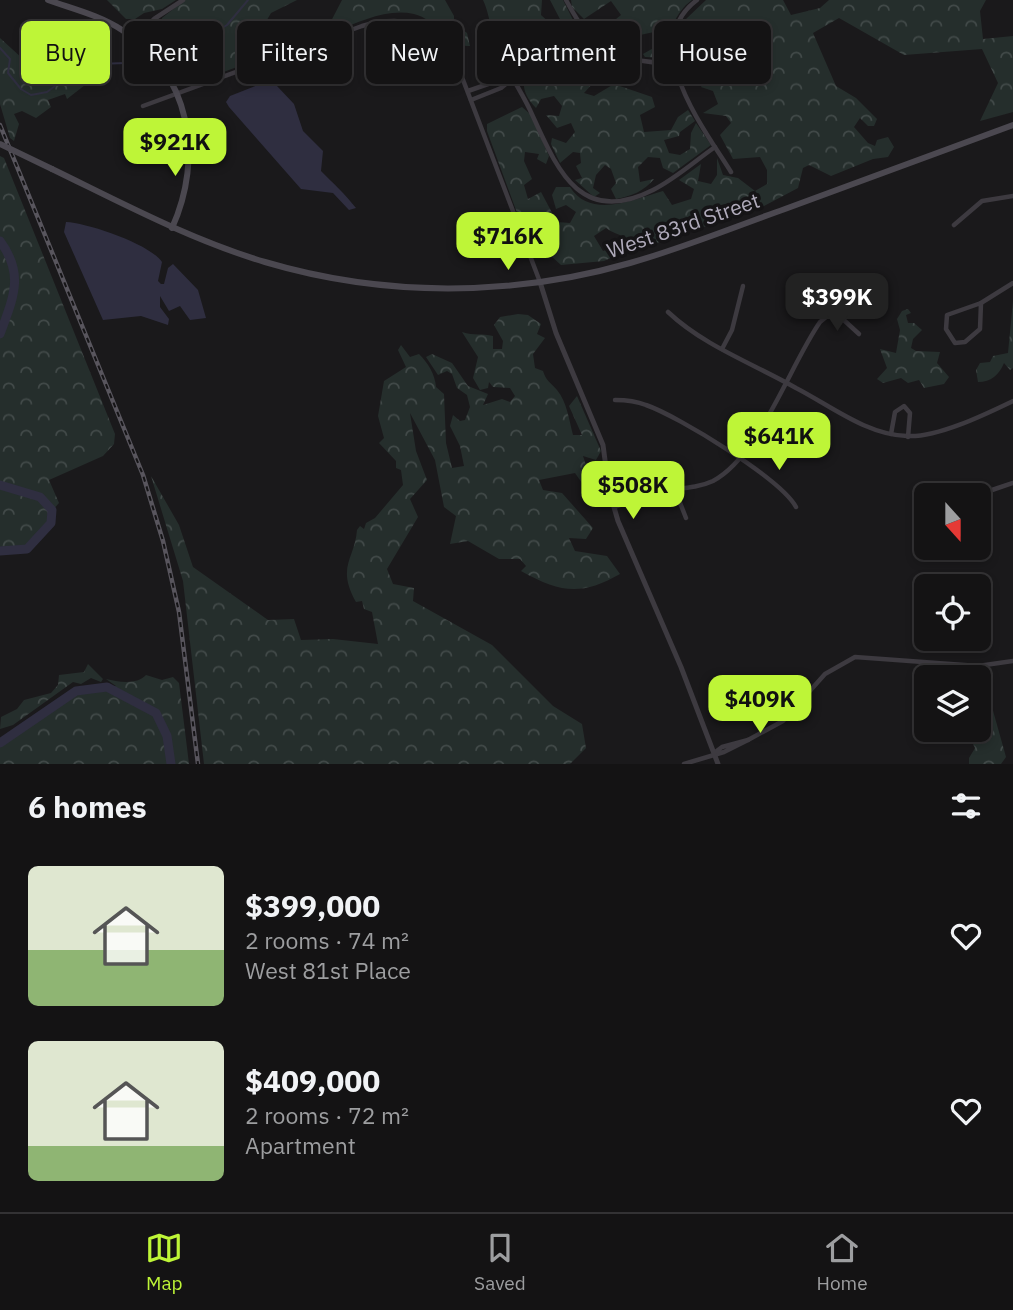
<!DOCTYPE html>
<html lang="en">
<head>
<meta charset="utf-8">
<style>
	body { margin:0; font-family:"IBM Plex Sans",sans-serif; background:#212022; color:#f1f3f6; height:100vh; display:flex; flex-direction:column; font-size:26px; white-space:nowrap }
	* { box-sizing:border-box; margin:0 }
	p { font-size:23px; color:#9d9ea0 }
	.icon { flex:none; width:38px; height:38px; fill:none; stroke:currentColor; stroke-width:2; stroke-linecap:round; stroke-linejoin:round }
	.map { position:relative; height:764px; overflow:hidden }
	.panel { display:flex; flex-direction:column; background:#141314; flex:1 }
	.panel>* { flex:none }
	.top-card { position:absolute; left:21px; top:21px; width:971px; height:63px; display:flex; gap:14px }
	.needle { width:46px; rotate:159deg }
	.controls { position:absolute; left:914px; top:483px; display:grid; gap:14px }
	.controls a { display:grid; place-items:center; width:77px; height:77px; border-radius:10px; background:#141314; box-shadow:0 4px 10px #0003,0 0 0 2px #333234; font-size:35px }
	.price { position:absolute; translate:-50% -60px; padding:0 16px; border-radius:14px; background:#bef537; color:#111; font-size:23px; line-height:46px; filter:drop-shadow(0 2px 4px #0008) }
	.price::after { content:''; position:absolute; left:50%; top:42px; width:21px; height:16px; margin-left:-10px; background:inherit; clip-path:polygon(0 0,100% 0,50% 100%) }
	.price.selected { background:#222; color:#fff }
	ul { padding:0; list-style:none }
	li { display:flex; align-items:center; gap:21px; height:175px; padding:0 28px }
	li span { display:grid; place-items:center; flex:none; width:196px; height:140px; border-radius:10px; color:#555 }
	li>.icon { margin-inline-start:auto }
	span .icon { width:84px; height:84px; fill:#fffc; stroke-width:1 }
	li b { font-size:30px }
	h2 { display:flex; justify-content:space-between; align-items:center; height:84px; padding:0 28px; font-size:30px }
	.tag { padding:0 24px; border-radius:10px; background:#141314; box-shadow:0 4px 10px #0003,0 0 0 2px #333234; font-size:24px; line-height:63px }
	.tag.selected { background:#bef537; color:#111 }
	.tab-bar { display:flex; justify-content:space-around; align-items:center; height:98px; border-top:2px solid #333234; background:#141314; font-size:19px; color:#9d9ea0 }
	.tab-bar a { display:grid; justify-items:center; gap:4px }
	.tab-bar .selected { color:#bef537 }
	.map>svg:first-child { display:block }
	.forest { fill:url(#forest-crowns) }
	.water { fill:#2f2e40 }
	.lines { fill:none; stroke-linecap:round; stroke-linejoin:round }
	.stream { stroke:#2f2e40; stroke-width:2 }
	.river { stroke:#2f2e40; stroke-width:9 }
	.minor { stroke:#3d3a40; stroke-width:4.5 }
	.tertiary { stroke:#3d3a40; stroke-width:5 }
	.secondary { stroke:#4b4850; stroke-width:6 }
	.rail-casing { stroke:#58555d; stroke-width:4.5 }
	.rail { stroke:#151416; stroke-width:2; stroke-dasharray:5; stroke-linecap:butt }
	.secondary-bridge { stroke:#4b4850; stroke-width:6 }
	.labels { text-anchor:middle; dominant-baseline:central; stroke-width:7; stroke-linejoin:round; paint-order:stroke }
	.street-label { font-size:21px; fill:#b0abbb; stroke:#151416 }
</style>
</head>
<body>
<div class="map">
<svg width="1013" height="764" viewBox="0 0 1013 764">
	<defs>
		<pattern id="forest-crowns" width="20" height="18" patternUnits="userSpaceOnUse" patternTransform="scale(1.75)"><rect width="20" height="18" fill="#252e2c"/><path d="M2 6a3 3 0 1 1 6 0M12 15a3 3 0 1 1 6 0" fill="none" stroke="#424a49"/></pattern>
	</defs>
	<rect width="100%" height="100%" fill="#1a191b"/>
	<g class="forest">
		<polygon points="107,0 176,0 162,9 144,13 135,19 126,19"/>
		<path d="M185 0H297L271 13 252 45 261 53 272 54 199 81 175 71 176 68 197 65 203 55 199 52C185 55 171 61 158 52L163 48 156 41 155 30 161 24 162 18Z"/>
		<path d="M342 0H445L454 16V23L467 33 470 46C445 47 437 19 414 14 387 8 360 22 335 31L328 27Z"/>
		<path d="M483 0H542L541 15 554 27 562 23 550 0H563L575 24 552 39 551 44 534 56H527L525 65 519 68 512 53C490 48 492 18 483 0Z"/>
		<path d="M571 0H692C675 12 665 38 668 58L645 57 643 54 657 46 660 37 654 32 640 35 639 46H634L628 28 621 25 604 41 592 30 600 23 610 24 621 15 611 1 584 19 572 7Z"/>
		<path d="M706 0H783L791 15 820 8 829 0H986L980 11 983 39 1013 36V112L980 121 998 83 982 49 904 55 839 18 813 33 836 86 856 98 877 119 874 126H868L860 118 854 127 868 143 875 146 877 140 888 137 894 147 888 157 873 159 831 176 809 165 803 168 798 188 764 206 645 247C633 237 618 237 606 228L594 236 603 251 625 245 632 248 604 261 561 265 550 255H538L520 221 487 131V124L522 107 530 114 549 156 546 164 537 159 539 154 525 152 524 161 532 179 524 185 528 199 541 192 557 222 570 223 576 212 566 205 556 209 552 195 556 187H570C591 220 634 199 663 191L672 205 691 199 694 189 679 180 701 164 698 181 711 184 717 175V158L723 175 738 178 755 191 767 184V170L760 157 733 159 720 135 731 123 726 116 703 113 718 104 713 91 701 87 706 78 700 64 686 63 682 53H692L707 41 686 19Z"/>
		<path d="M585 37 607 56 604 71 584 93 594 96 614 84 652 97 655 107 640 115 644 132 671 130 678 117 688 110 695 121 680 132 679 136 664 140 669 153 680 155 690 149 691 133 696 123 711 145 673 173 663 168 660 158 648 157 638 167 640 182 654 179C644 191 632 196 616 199L611 189 616 183 611 169 605 165 596 175 593 188 600 193 594 197 575 180 582 178 576 166 581 163 580 153 573 152 560 163 551 144 552 138 566 143 575 132 571 123 557 128 546 115 559 116 562 106 554 96 541 99 536 108C505 75 541 63 562 43L568 53 582 60 585 54 580 44Z"/>
		<path d="M0 38 23 59 28 71C52 81 58 70 83 77L85 85 67 99 65 94 48 100 51 107 36 118 22 111 14 114 19 124 14 141 10 138 0 104Z"/>
		<path d="M0 156 4 158 115 434 114 444 103 456 49 480 59 503C51 511 54 514 50 523 46 533 35 542 27 549L0 551Z"/>
		<path d="M1013 301V368L1010 370 1004 363C999 375 991 382 978 382L976 370 980 363 990 362 993 356 1008 353Z"/>
		<polygon points="908,309 911,313 906,315 908,323 914,323 922,330 913,339 911,348 916,351 940,352 937,363 949,377 944,384 924,388 919,380 908,383 901,378 883,383 877,379 887,368 880,349 896,353 900,330 897,319 902,311"/>
		<path d="M518 314 528 315 541 324 537 334 545 338 533 354 535 368 543 371C546 381 550 382 557 390 567 402 569 420 573 435H582L569 406 577 396 601 451 596 460 583 456 589 474 591 496 575 473 539 480 543 490 562 493 593 528 586 539 569 538 575 551 607 556 620 574C581 596 561 593 521 571L526 566 520 559H499L468 541 450 544 456 516 444 507 435 460 410 413 416 451 427 480 410 499 418 517 387 569 393 584 414 588 413 601 492 645 553 706 582 724 586 748 570 764H204L183 581 151 476 179 525 193 567 268 620 294 619 301 640 333 639 378 644 372 612 364 609 362 601 356 602C336 566 355 559 357 530L360 526 364 529 366 523 375 518 403 485 401 470 396 468V461L379 443 384 438 378 416 384 381 406 367 398 350 401 345 410 357 419 354C428 363 435 374 436 387L444 394 446 443 452 468 464 466 460 446 450 426 453 415 460 421 465 420 470 407 467 395 457 388 452 374 447 371 438 375 426 357 432 354 452 363 468 386 488 394 483 405 502 399 510 402 515 396 510 388 493 387 489 382 488 388 480 390 473 378 478 357 462 332C474 336 482 333 493 336V349H502L503 341 494 325 500 317Z"/>
		<polygon points="88,664 103,679 101,682 91,678 81,684 73,682 13,725 0,729 1,717 17,709 24,700 51,693 58,685 59,675 84,672"/>
		<path d="M146 675 162 680 173 677 179 683 189 764H0V743L76 691 116 686 106 679C118 682 137 685 146 675Z"/>
		<polygon points="990,700 1006,757 1001,764 969,764 969,758 975,748 966,730 978,730 978,702"/>
	</g>
	<g class="water">
		<path d="M258 85 277 86 294 104 303 131 323 151 321 171C333 183 345 194 356 208L349 210 333 193 301 189 229 107 226 102 230 96Z"/>
		<path d="M66 222C88 223 150 244 162 262L158 281 161 284H164L168 268 173 264 198 290 206 318 190 320 180 306 169 311 160 296V307L169 319 168 325 141 316 103 320 64 232Z"/>
	</g>
	<g class="lines">
		<g class="stream">
			<polyline points="0,48 10,59 8,73 21,89 31,95 47,92 79,68 97,64 154,62"/>
			<polyline points="163,63 179,65 197,57 211,35 227,25 248,0"/>
		</g>
		<g class="river">
			<path d="M0 241C25 275 13 298 0 334"/>
			<polyline points="0,485 40,497 52,510 51,523 27,549 0,551"/>
			<polyline points="0,743 76,691 107,687 156,713 167,736 171,764"/>
		</g>
		<g class="minor">
			<path d="M566 0C595 55 615 60 674 64"/>
			<path d="M697 0C638 44 703 127 731 172"/>
			<polyline points="135,39 154,19 183,0"/>
			<path d="M499 54C509 73 521 91 530 110 556 166 578 228 653 190 675 179 695 161 715 147"/>
			<polyline points="468,91 491,83 505,82"/>
			<polyline points="471,100 501,88 579,24"/>
			<path d="M143 106 362 26C404 14 438 23 457 64L540 282"/>
			<polyline points="954,225 982,201 1013,196"/>
			<polygon points="981,303 980,329 965,342 955,343 946,329 947,315"/>
			<polyline points="981,303 1013,283"/>
			<polyline points="834,311 859,334"/>
			<path d="M668 312C704 346 754 364 796 388 831 406 867 435 907 436 937 438 986 414 1013 401"/>
			<polyline points="722,349 732,330 743,286"/>
			<path d="M615 400C626 400 636 401 646 405 678 416 781 479 796 507"/>
			<polyline points="891,434 895,412 904,406 910,413 908,437"/>
			<polyline points="675,490 686,518"/>
			<polyline points="978,505 992,490 1013,483"/>
			<path d="M615 507C631 501 648 493 666 490 682 488 698 488 713 481 759 457 790 365 820 322L831 313 873 290"/>
			<polyline points="748,740 783,721 825,674 855,657 978,666 1013,661"/>
			<polyline points="684,764 724,752 748,740 722,747 714,753"/>
		</g>
		<polyline class="tertiary" points="540,282 556,333 603,445 609,490 618,521 681,667 718,764"/>
		<g class="secondary">
			<path d="M48 0C73 9 99 15 122 30 191 74 204 157 172 228"/>
			<path d="M52 169C122 203 191 240 265 262 383 297 512 297 630 263 683 248 734 227 785 209 861 181 937 153 1013 125"/>
		</g>
		<g class="rail-casing">
			<polyline id="rail" points="0,125 143,475 163,541 179,612 198,764"/>
		</g>
		<use href="#rail" class="rail"/>
		<polyline class="secondary-bridge" points="0,144 52,169"/>
	</g>
	<g class="labels">
		<g class="street-label">
			<text transform="translate(683 225) rotate(-19)">West 83rd Street</text>
		</g>
	</g>
</svg>
<div class="controls">
<a><svg class="needle" viewBox="-14 -14 28 28"><path d="M0-13l5 13h-10z" fill="#e53935"/><path d="M0 13l5-13h-10z" fill="#9d9ea0"/></svg></a>
<a><svg class="icon" aria-label="locate" viewBox="0 0 24 24"><circle cx="12" cy="12" r="6"/><path d="M12 2v4M12 18v4M2 12h4M18 12h4"/></svg></a>
<a><svg class="icon" aria-label="layers" viewBox="0 0 24 24"><path d="M12 4l9 5-9 5-9-5zM3 14l9 5 9-5"/></svg></a>
</div>
<b class="price" style="left:175px;top:178px">$921K</b>
<b class="price" style="left:508px;top:272px">$716K</b>
<b class="price selected" style="left:837px;top:333px">$399K</b>
<b class="price" style="left:779px;top:472px">$641K</b>
<b class="price" style="left:633px;top:521px">$508K</b>
<b class="price" style="left:760px;top:735px">$409K</b>
<div class="top-card">
<a class="tag selected">Buy</a>
<a class="tag">Rent</a>
<a class="tag">Filters</a>
<a class="tag">New</a>
<a class="tag">Apartment</a>
<a class="tag">House</a>
</div>
</div>
<section class="panel">
<h2>6 homes<svg class="icon" aria-label="filters" viewBox="0 0 24 24"><path d="M4 7h16M4 17h16"/><circle cx="9" cy="7" r="2"/><circle cx="15" cy="17" r="2"/></svg></h2>
<ul>
<li><span style="background:linear-gradient(#dfe7d0 60%,#8fb573 0)"><svg class="icon" aria-label="home" viewBox="0 0 24 24"><path d="M3 11l9-7 9 7M6 9v11h12V9"/></svg></span><div><b>$399,000</b><p>2 rooms · 74 m²</p><p>West 81st Place</p></div><svg class="icon" aria-label="heart" viewBox="0 0 24 24"><path d="M12 20l-8-8c-3-5 5-10 8-4 3-6 11-1 8 4z"/></svg></li>
<li><span style="background:linear-gradient(#dfe7d0 75%,#8fb573 0)"><svg class="icon" aria-label="home" viewBox="0 0 24 24"><path d="M3 11l9-7 9 7M6 9v11h12V9"/></svg></span><div><b>$409,000</b><p>2 rooms · 72 m²</p><p>Apartment</p></div><svg class="icon" aria-label="heart" viewBox="0 0 24 24"><path d="M12 20l-8-8c-3-5 5-10 8-4 3-6 11-1 8 4z"/></svg></li>
</ul>
</section>
<nav class="tab-bar">
<a class="selected"><svg class="icon" aria-label="map" viewBox="0 0 24 24"><path d="M3 6l6-2 6 2 6-2v14l-6 2-6-2-6 2zM9 4v14M15 6v14"/></svg>Map</a>
<a><svg class="icon" aria-label="saved" viewBox="0 0 24 24"><path d="M7 4h10v16l-5-4-5 4z"/></svg>Saved</a>
<a><svg class="icon" aria-label="home" viewBox="0 0 24 24"><path d="M3 11l9-7 9 7M6 9v11h12V9"/></svg>Home</a>
</nav>
</body>
</html>
